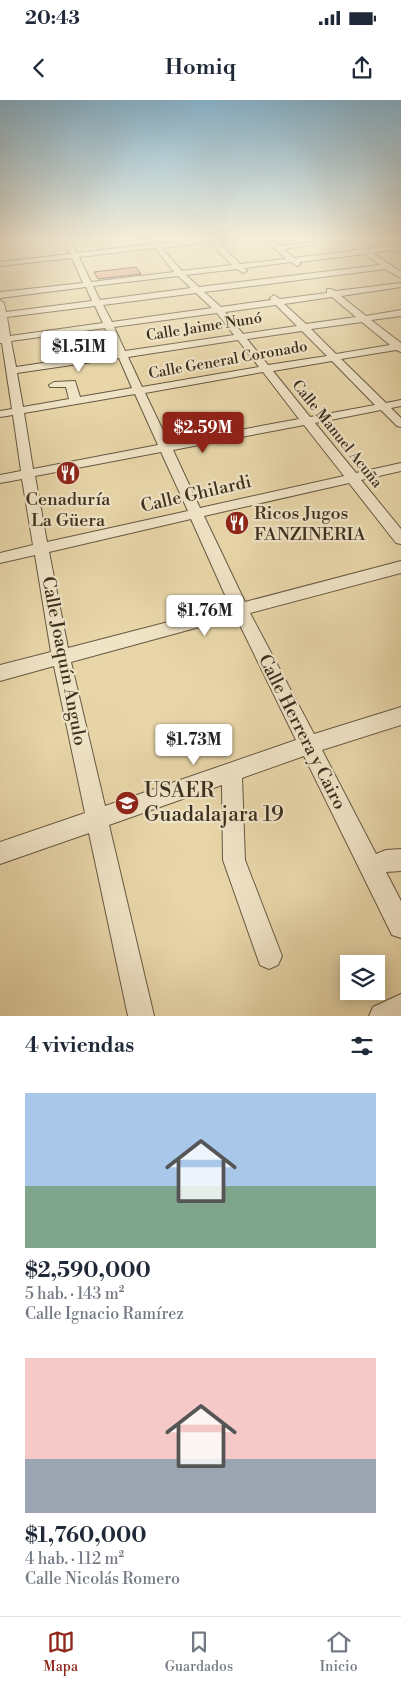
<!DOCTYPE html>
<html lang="es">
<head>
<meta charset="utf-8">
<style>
	body { margin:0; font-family:"Libre Bodoni",serif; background:#f2f2f3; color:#1f2937; height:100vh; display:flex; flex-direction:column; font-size:19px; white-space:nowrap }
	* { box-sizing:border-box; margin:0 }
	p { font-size:16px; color:#747a83 }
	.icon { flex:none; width:28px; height:28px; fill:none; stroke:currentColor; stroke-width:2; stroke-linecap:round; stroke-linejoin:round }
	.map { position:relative; height:916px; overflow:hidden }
	.sheet { display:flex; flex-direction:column; background:#fff; flex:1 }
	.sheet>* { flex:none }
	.fabs { position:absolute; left:340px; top:855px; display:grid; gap:10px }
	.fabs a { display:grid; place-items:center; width:45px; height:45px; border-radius:0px; background:#fff; box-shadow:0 2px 12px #0003; font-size:25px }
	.price { position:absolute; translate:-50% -42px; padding:0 11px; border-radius:5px; background:#fff; color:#222; font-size:16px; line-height:32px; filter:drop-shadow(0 1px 2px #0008) }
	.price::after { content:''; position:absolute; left:50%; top:30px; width:15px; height:11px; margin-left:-8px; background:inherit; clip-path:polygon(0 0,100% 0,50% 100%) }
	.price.selected { background:#8f2418; color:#fff }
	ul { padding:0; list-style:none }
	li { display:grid; align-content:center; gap:10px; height:265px; padding:0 25px }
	li span { display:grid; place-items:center; height:155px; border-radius:0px; color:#555 }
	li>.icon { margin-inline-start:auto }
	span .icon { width:90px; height:90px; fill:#fffc; stroke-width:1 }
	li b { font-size:21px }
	h2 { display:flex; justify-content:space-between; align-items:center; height:60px; padding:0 25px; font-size:21px }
	.status { display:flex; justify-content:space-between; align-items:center; height:35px; padding:0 25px; background:#fff; direction:ltr }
	.status svg { height:14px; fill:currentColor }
	header { display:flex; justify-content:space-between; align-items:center; height:65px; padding:0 25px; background:#fff; font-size:22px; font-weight:600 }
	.tab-bar { display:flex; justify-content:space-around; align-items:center; height:70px; border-top:1px solid #e0e1e3; background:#fff; font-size:14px; color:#747a83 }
	.tab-bar a { display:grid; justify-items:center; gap:2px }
	.tab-bar .selected { color:#8f2418 }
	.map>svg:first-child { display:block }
	.building { fill:#df9c80; stroke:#3c2f1f }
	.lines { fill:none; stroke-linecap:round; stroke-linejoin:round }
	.minor-casing { stroke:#675942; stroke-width:2 }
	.minor { fill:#f0e4c7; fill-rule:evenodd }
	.labels { text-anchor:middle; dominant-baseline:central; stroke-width:4.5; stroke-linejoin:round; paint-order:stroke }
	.far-street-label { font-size:15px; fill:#3c2f1f; stroke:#f0e4c7 }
	.street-label { font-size:18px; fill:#3c2f1f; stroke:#f0e4c7 }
	.poi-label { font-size:18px; fill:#3c2f1f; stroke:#f0e4c7 }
	.near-poi-label { font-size:21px; fill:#3c2f1f; stroke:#f0e4c7; text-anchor:start }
</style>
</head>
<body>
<div class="status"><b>20:43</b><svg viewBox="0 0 49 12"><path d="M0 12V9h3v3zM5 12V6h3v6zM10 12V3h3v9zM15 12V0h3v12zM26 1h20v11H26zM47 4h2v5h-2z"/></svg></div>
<header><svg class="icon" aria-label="back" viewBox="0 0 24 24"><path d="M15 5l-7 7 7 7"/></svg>Homiq<svg class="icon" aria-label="share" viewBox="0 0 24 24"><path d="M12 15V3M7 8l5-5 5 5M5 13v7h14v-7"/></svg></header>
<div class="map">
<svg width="401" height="916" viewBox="0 0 401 916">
	<rect width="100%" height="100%" fill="#e8d6a9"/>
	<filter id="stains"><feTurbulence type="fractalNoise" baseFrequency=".004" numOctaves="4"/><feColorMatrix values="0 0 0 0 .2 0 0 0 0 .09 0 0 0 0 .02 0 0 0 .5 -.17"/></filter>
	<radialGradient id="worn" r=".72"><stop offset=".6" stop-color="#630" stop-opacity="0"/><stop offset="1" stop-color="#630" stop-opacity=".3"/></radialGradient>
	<polygon class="building" points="136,167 141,174 98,179 94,172"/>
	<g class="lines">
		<g class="minor-casing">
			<g id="minor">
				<path d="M62 137H69L77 153 152 144 147 137H154L159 144 205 137H240L217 141 240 164 286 159 262 137H270L280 146 312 142 316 144 284 149 294 158 359 150 343 137H351L367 149 387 146 374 137C386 137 391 146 401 145V152L393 150 373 153 401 172V178L385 169 204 192 221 207 271 200 270 198 274 195 280 199 327 193V189H330L336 191 401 183V187L341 196 366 216 401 210V216L371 220 401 243V252L396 250 341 259 386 303 401 300V306L391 308 401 318V327L397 326 381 310 315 323 356 373 401 363V371L361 380 401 429V444L396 443 349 383 204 416 245 502 401 461V473L250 513 314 634 401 607V625L322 650 376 754 386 750 401 749V771L386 772 401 801V838L392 835 304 656 242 678 245 760 282 856 278 865 269 869 260 865 223 760 222 685 109 725 154 916H128L89 733 0 764V742L85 713 54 566 0 581V565L51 552 35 455 0 463V453L33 445 22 379 0 383V375L21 371 13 315 0 317V311L12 309 2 243H0V200L4 203 6 212 92 201 86 187 0 198V192L83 183 72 158 0 166V162L70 154ZM209 142 232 165 182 171 162 148ZM155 148 174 172 91 182 79 157ZM365 154 380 165 199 187 186 175 237 169 243 173 247 171 244 168 291 162 297 166 301 164 299 162ZM178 176 191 188 100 200 93 186ZM196 193 212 208 112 222 103 205ZM332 197 356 217 306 224 284 204ZM276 205 297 226 243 234 225 212ZM95 206 103 223 10 236 7 217ZM217 213 234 235 125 251 114 227ZM362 222 390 245 336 254 311 229ZM105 228 116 252 16 267 11 241ZM302 231 327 256 268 265 247 239ZM238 240 259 267 142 287 128 257ZM119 258 132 288 80 297 75 281 54 282 49 285 50 287H66L69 299 23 307 17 273ZM332 261 375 305 310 317 273 271ZM263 272 299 319 169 343 145 293ZM135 294 158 345 33 369 24 313ZM304 325 344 376 200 408 173 350ZM161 352 188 411 47 442 35 376ZM191 419 230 506 68 548 49 452ZM236 517 296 640 105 706 71 562Z"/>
				<polygon points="401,894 401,916 369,916 373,907"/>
			</g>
		</g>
		<use href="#minor" class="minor"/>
	</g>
	<linearGradient id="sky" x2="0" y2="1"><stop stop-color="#88b6d1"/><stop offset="0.52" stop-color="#f5edd8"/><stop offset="1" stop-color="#f5edd8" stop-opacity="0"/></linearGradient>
	<rect width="401" height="266" fill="url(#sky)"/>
	<defs>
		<g id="restaurant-disc" transform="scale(1.25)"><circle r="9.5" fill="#8f2418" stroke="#f0e4c7"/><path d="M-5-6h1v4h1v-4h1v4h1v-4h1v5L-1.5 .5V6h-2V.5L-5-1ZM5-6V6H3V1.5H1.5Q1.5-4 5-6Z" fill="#fff"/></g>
		<g id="school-disc" transform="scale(1.25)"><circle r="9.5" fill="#8f2418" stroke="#f0e4c7"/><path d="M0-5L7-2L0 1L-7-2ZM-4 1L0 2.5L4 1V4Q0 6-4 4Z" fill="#fff"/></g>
	</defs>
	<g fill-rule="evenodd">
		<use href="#restaurant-disc" x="68" y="373"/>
		<use href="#restaurant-disc" x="237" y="423"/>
		<use href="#school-disc" x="127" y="703"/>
	</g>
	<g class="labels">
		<g class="far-street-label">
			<text transform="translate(204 227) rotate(-9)">Calle Jaime Nunó</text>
			<text transform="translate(228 260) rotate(-10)">Calle General Coronado</text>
			<text transform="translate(337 334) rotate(51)">Calle Manuel Acuña</text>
		</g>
		<g class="street-label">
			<text transform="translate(196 394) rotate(-13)">Calle Ghilardi</text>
			<text transform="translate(64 561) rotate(79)">Calle Joaquín Angulo</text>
			<text transform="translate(302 632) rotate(63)">Calle Herrera y Cairo</text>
		</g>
		<g class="poi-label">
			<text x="68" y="399">Cenaduría<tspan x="68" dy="21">La Güera</tspan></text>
			<text x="254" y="413" text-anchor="start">Ricos Jugos<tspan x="254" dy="21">FANZINERIA</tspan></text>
		</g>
		<g class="near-poi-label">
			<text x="144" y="691">USAER<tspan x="144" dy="24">Guadalajara 19</tspan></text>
		</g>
	</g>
	<rect width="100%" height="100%" filter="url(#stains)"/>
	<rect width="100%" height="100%" fill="url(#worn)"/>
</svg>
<div class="fabs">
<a><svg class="icon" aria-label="layers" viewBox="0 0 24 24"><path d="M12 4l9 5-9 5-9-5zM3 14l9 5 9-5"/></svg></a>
</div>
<b class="price" style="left:79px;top:273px">$1.51M</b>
<b class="price selected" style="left:203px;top:354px">$2.59M</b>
<b class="price" style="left:205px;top:537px">$1.76M</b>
<b class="price" style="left:194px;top:666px">$1.73M</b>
</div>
<section class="sheet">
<h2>4 viviendas<svg class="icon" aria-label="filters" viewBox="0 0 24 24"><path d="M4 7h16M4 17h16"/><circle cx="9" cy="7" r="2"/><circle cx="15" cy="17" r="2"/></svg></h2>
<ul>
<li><span style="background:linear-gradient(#a9c7e8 60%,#7fa58c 0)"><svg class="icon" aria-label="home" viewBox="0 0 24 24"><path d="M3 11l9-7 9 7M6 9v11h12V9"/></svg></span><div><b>$2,590,000</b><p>5 hab. · 143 m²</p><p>Calle Ignacio Ramírez</p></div></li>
<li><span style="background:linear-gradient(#f6c9c9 65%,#9aa5b1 0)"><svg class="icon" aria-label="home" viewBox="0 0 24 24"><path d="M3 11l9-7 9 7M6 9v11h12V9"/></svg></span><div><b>$1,760,000</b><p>4 hab. · 112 m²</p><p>Calle Nicolás Romero</p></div></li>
</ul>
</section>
<nav class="tab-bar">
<a class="selected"><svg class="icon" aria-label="map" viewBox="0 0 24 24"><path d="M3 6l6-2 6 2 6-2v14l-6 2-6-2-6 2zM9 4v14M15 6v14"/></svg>Mapa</a>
<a><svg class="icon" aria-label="saved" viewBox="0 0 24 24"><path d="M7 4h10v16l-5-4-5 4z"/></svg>Guardados</a>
<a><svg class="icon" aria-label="home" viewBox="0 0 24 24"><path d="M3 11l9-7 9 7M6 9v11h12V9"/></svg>Inicio</a>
</nav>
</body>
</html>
